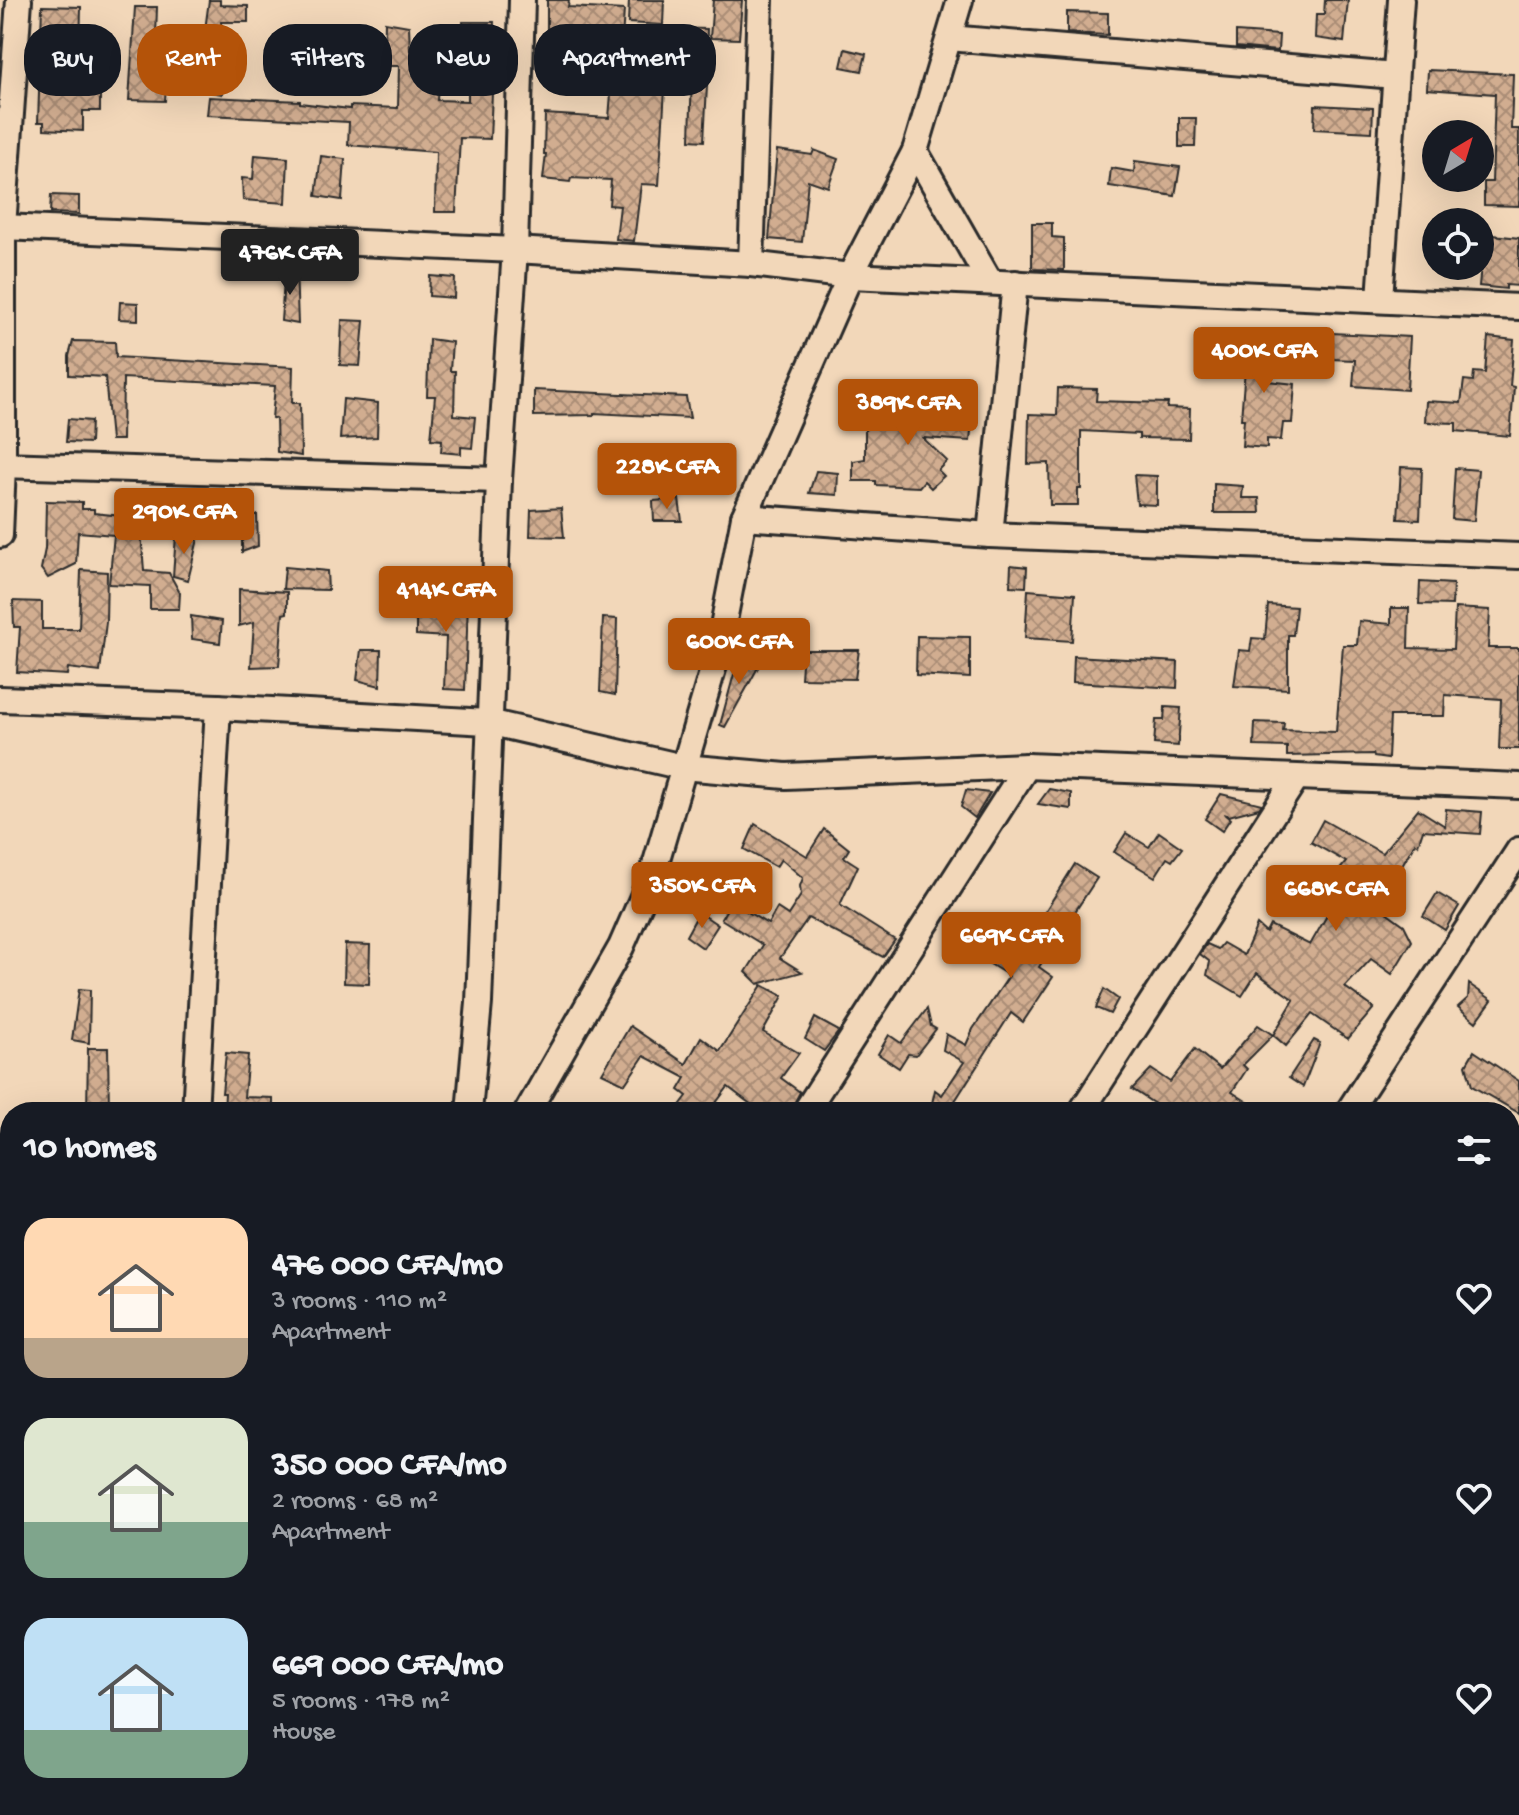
<!DOCTYPE html>
<html lang="en">
<head>
<meta charset="utf-8">
<style>
	body { margin:0; font-family:"Gochi Hand",sans-serif; background:#242831; color:#f1f3f6; height:100vh; display:flex; flex-direction:column; font-size:30px; white-space:nowrap }
	* { box-sizing:border-box; margin:0 }
	p { font-size:26px; color:#9ea1a6 }
	.icon { flex:none; width:44px; height:44px; fill:none; stroke:currentColor; stroke-width:2; stroke-linecap:round; stroke-linejoin:round }
	.map { position:relative; flex:1; overflow:hidden }
	.details { position:absolute; left:0px; top:1102px; width:1520px; height:714px; display:flex; flex-direction:column; background:#171b24; border-radius:32px 32px 0 0; box-shadow:0 8px 32px #0002 }
	.details>* { flex:none }
	.top-card { position:absolute; left:24px; top:24px; width:800px; height:72px; display:flex; gap:16px }
	.needle { width:52px; rotate:38deg }
	.buttons { position:absolute; left:1422px; top:120px; display:grid; gap:16px }
	.buttons a { display:grid; place-items:center; width:72px; height:72px; border-radius:50%; background:#171b24; box-shadow:0 8px 32px #0002; font-size:40px }
	.price { position:absolute; translate:-50% -68px; padding:0 18px; border-radius:8px; background:#b45309; color:#fff; font-size:26px; line-height:52px; filter:drop-shadow(0 2px 4px #0008) }
	.price::after { content:''; position:absolute; left:50%; top:48px; width:24px; height:18px; margin-left:-12px; background:inherit; clip-path:polygon(0 0,100% 0,50% 100%) }
	.price.on { background:#222; color:#fff }
	ul { padding:0; list-style:none }
	li { display:flex; align-items:center; gap:24px; height:200px; padding:0 24px }
	li span { display:grid; place-items:center; flex:none; width:224px; height:160px; border-radius:24px; color:#555 }
	li>.icon { margin-inline-start:auto }
	span .icon { width:96px; height:96px; fill:#fffc; stroke-width:1 }
	li b { font-size:34px }
	h2 { display:flex; justify-content:space-between; align-items:center; height:96px; padding:0 24px; font-size:34px }
	.tag { padding:0 28px; border-radius:32px; background:#171b24; box-shadow:0 8px 32px #0002; font-size:28px; line-height:72px }
	.tag.on { background:#b45309; color:#fff }
	.map>svg:first-child { display:block }
	.building { fill:url(#building-cross-hatch); stroke:#2b2b2b; stroke-width:2 }
	.lines { fill:none; stroke-linecap:round; stroke-linejoin:round }
	.minor-casing { stroke:#2b2b2b; stroke-width:30 }
	.minor { stroke:#f2d7b9; stroke-width:24 }
</style>
</head>
<body>
<div class="map">
<svg width="1519" height="1815" viewBox="0 0 1519 1815">
	<defs>
		<pattern id="building-cross-hatch" width="8" height="8" patternUnits="userSpaceOnUse" patternTransform="scale(2)"><rect width="8" height="8" fill="#d1ad90"/><path d="M0 0l8 8M0 8l8-8" fill="none" stroke="#aa8d76"/></pattern>
	</defs>
	<rect width="100%" height="100%" fill="#f2d7b9"/>
	<filter id="ink" filterUnits="userSpaceOnUse"><feTurbulence type="fractalNoise" baseFrequency=".0125" numOctaves="2"/><feDisplacementMap in="SourceGraphic" scale="16" xChannelSelector="R" yChannelSelector="G"/><feConvolveMatrix kernelMatrix="1 2 1 2 8 2 1 2 1" color-interpolation-filters="sRGB"/></filter>
	<g filter="url(#ink)">
		<g class="building">
			<polygon points="209,0 220,0 220,5 248,6 248,22 221,22 222,94 166,84 165,101 129,100 135,7 157,7 156,37 167,38 167,56 201,60"/>
			<polygon points="547,0 569,0 568,7 624,10 621,54 667,57 659,185 641,184 634,241 616,239 620,206 609,205 611,180 571,178 570,182 543,179 546,154 544,154 545,114 609,118 614,57 571,54 570,73 553,72 554,50 549,50 550,31 547,31"/>
			<polygon points="629,0 664,0 663,25 628,23"/>
			<polygon points="713,0 742,0 739,39 710,38"/>
			<polygon points="1325,0 1348,0 1344,42 1315,38 1316,15 1324,15"/>
			<polygon points="42,6 81,7 80,50 64,50 63,87 100,88 100,111 83,111 83,131 44,129 44,122 38,122"/>
			<polygon points="1067,12 1108,13 1108,35 1067,33"/>
			<polygon points="385,22 409,26 410,50 431,51 429,71 439,71 437,100 468,101 468,92 492,93 490,139 460,138 456,212 435,212 436,152 348,145 349,122 207,115 209,97 300,101 300,103 350,109 350,106 398,108 399,66 384,66"/>
			<polygon points="463,22 494,22 493,39 463,38"/>
			<polygon points="671,28 707,29 706,68 708,68 704,141 690,140 692,70 670,69"/>
			<polygon points="1236,32 1279,35 1278,51 1236,47"/>
			<polygon points="845,49 866,54 862,71 841,67"/>
			<polygon points="1428,70 1513,74 1511,129 1519,129 1519,206 1484,205 1484,182 1492,182 1495,94 1427,89"/>
			<polygon points="1315,105 1373,108 1372,132 1314,129"/>
			<polygon points="1179,118 1196,118 1195,147 1179,147"/>
			<polygon points="777,150 812,155 814,150 838,159 828,187 808,180 802,242 769,239"/>
			<polygon points="255,155 288,158 286,203 243,200 242,178 253,179"/>
			<polygon points="321,156 345,159 342,200 316,196"/>
			<polygon points="1135,161 1180,167 1175,196 1109,186 1111,168 1134,172"/>
			<polygon points="51,195 79,196 79,214 50,213"/>
			<polygon points="1032,223 1052,223 1052,237 1064,238 1064,270 1032,269"/>
			<polygon points="1484,234 1519,238 1519,286 1506,285 1506,289 1479,286"/>
			<polygon points="285,267 296,267 298,324 281,321"/>
			<polygon points="430,276 455,278 454,298 429,296"/>
			<polygon points="120,302 138,303 138,320 119,319"/>
			<polygon points="342,320 364,321 360,366 340,365"/>
			<polygon points="1248,330 1272,331 1268,381 1295,384 1292,423 1283,423 1281,440 1267,439 1267,448 1242,446 1244,419 1241,419"/>
			<polygon points="1332,333 1410,337 1407,390 1353,386 1355,360 1330,359"/>
			<polygon points="1488,337 1514,340 1510,386 1514,387 1510,436 1456,431 1456,423 1425,422 1426,401 1461,403 1464,380 1473,381 1474,372 1485,373"/>
			<polygon points="429,339 452,342 450,371 455,371 454,415 475,417 472,448 461,447 461,454 441,452 442,440 431,439 435,396 427,396"/>
			<polygon points="73,341 115,342 116,357 293,367 292,403 300,403 301,456 277,452 276,419 272,418 275,386 123,378 122,440 111,440 105,377 69,375 69,356"/>
			<polygon points="1058,388 1097,389 1096,401 1168,403 1167,408 1190,409 1189,439 1139,438 1139,434 1081,431 1081,489 1078,489 1078,505 1050,505 1049,463 1028,464 1029,414 1057,415"/>
			<polygon points="534,390 686,397 690,418 594,413 594,415 534,416"/>
			<polygon points="343,399 378,403 377,437 340,439"/>
			<polygon points="958,410 973,411 970,441 923,438 947,461 938,470 944,476 931,488 924,481 919,487 876,485 876,481 853,481 853,461 865,459 865,415 882,417 882,412 957,412"/>
			<polygon points="68,419 91,421 90,443 66,442"/>
			<polygon points="1401,467 1422,468 1420,520 1398,519"/>
			<polygon points="1455,468 1478,470 1474,521 1452,519"/>
			<polygon points="816,471 838,473 837,495 809,493"/>
			<polygon points="1134,475 1157,476 1157,505 1137,504"/>
			<polygon points="1214,484 1243,486 1242,498 1259,498 1260,513 1214,513"/>
			<polygon points="679,499 682,521 654,521 653,501"/>
			<polygon points="252,500 254,515 257,515 258,546 242,552 242,501"/>
			<polygon points="46,501 82,502 82,509 94,509 94,513 140,518 144,571 169,573 180,593 179,609 150,609 150,586 109,584 114,535 78,532 76,564 48,578 41,569 45,549"/>
			<polygon points="561,508 564,537 530,536 531,510"/>
			<polygon points="176,535 198,539 188,580 173,576"/>
			<polygon points="1011,565 1027,567 1026,587 1010,586"/>
			<polygon points="285,567 327,571 328,590 283,589"/>
			<polygon points="81,570 107,572 106,622 100,672 68,668 67,675 17,672 20,627 14,627 13,601 42,602 42,629 79,629"/>
			<polygon points="1420,582 1453,584 1452,605 1419,604"/>
			<polygon points="239,589 287,592 287,613 283,614 279,666 251,667 254,622 239,626"/>
			<polygon points="1028,590 1075,594 1072,641 1025,638"/>
			<polygon points="414,598 468,601 465,690 444,689 446,637 416,635 416,621 413,620"/>
			<polygon points="1268,605 1296,607 1293,635 1288,635 1288,689 1234,686 1239,650 1250,651 1252,638 1265,639"/>
			<polygon points="1391,608 1409,608 1408,648 1453,649 1455,608 1490,610 1488,648 1519,648 1519,749 1499,749 1501,699 1445,695 1444,716 1390,716 1388,759 1374,757 1373,754 1287,756 1287,747 1254,746 1255,722 1284,723 1283,730 1336,732 1343,645 1357,645 1359,621 1391,624"/>
			<polygon points="191,616 222,621 220,643 192,639"/>
			<polygon points="603,618 617,619 615,695 600,692"/>
			<polygon points="917,636 970,637 970,678 916,675"/>
			<polygon points="361,650 381,650 380,686 357,680"/>
			<polygon points="803,650 859,650 855,679 801,678"/>
			<polygon points="743,656 761,662 725,727 720,725 734,674"/>
			<polygon points="1074,656 1178,662 1177,688 1073,682"/>
			<polygon points="1165,707 1181,708 1178,746 1154,744 1156,720 1164,720"/>
			<polygon points="1049,789 1071,793 1071,809 1038,804"/>
			<polygon points="966,790 990,793 975,818 961,807"/>
			<polygon points="1221,794 1262,804 1259,808 1229,816 1224,814 1230,819 1222,831 1205,819"/>
			<polygon points="1418,809 1445,826 1446,809 1482,812 1480,834 1423,830 1418,845 1415,843 1378,906 1404,925 1412,941 1392,974 1371,959 1345,987 1374,1008 1348,1039 1312,1014 1286,1046 1273,1035 1294,1000 1257,973 1242,996 1207,975 1210,962 1200,954 1207,944 1218,949 1223,943 1244,955 1257,925 1266,933 1270,925 1310,945 1344,886 1333,878 1346,862 1311,842 1323,820 1382,853"/>
			<polygon points="755,824 807,856 824,829 849,849 844,857 858,866 840,905 895,940 883,957 808,918 780,958 802,972 758,984 746,972 763,945 721,919 731,902 768,924 777,908 788,915 801,895 800,886 803,878 781,859 776,867 744,849"/>
			<polygon points="1159,832 1182,848 1172,861 1167,858 1155,877 1114,852 1126,833 1149,847"/>
			<polygon points="1075,864 1097,878 1039,967 1053,977 1023,1022 1011,1013 953,1104 964,1112 930,1112 935,1090 942,1095 964,1062 943,1050 946,1034 966,1045 973,1029 1009,976 952,940 963,922 1017,956"/>
			<polygon points="1437,893 1459,906 1445,930 1423,916"/>
			<polygon points="699,912 718,925 703,948 686,936"/>
			<polygon points="345,944 370,945 369,984 344,983"/>
			<polygon points="1469,984 1492,1000 1476,1022 1458,1007 1468,998"/>
			<polygon points="762,985 783,996 763,1032 799,1053 781,1078 800,1092 790,1112 761,1112 728,1087 709,1112 675,1112 687,1096 679,1090 686,1078 644,1056 625,1084 602,1073 630,1026 686,1064 701,1037 720,1051"/>
			<polygon points="79,989 90,990 89,1043 72,1040"/>
			<polygon points="1104,989 1118,999 1110,1014 1096,1008"/>
			<polygon points="927,1009 931,1026 936,1029 916,1055 908,1054 899,1068 878,1054 889,1035 901,1043"/>
			<polygon points="815,1018 839,1031 824,1051 805,1039"/>
			<polygon points="1258,1025 1273,1035 1243,1065 1247,1069 1232,1092 1263,1112 1167,1112 1132,1089 1151,1069 1170,1082 1195,1049 1220,1069"/>
			<polygon points="1314,1040 1320,1043 1303,1087 1289,1078"/>
			<polygon points="88,1048 108,1048 109,1112 87,1112"/>
			<polygon points="1474,1051 1519,1081 1519,1113 1472,1086 1466,1065"/>
			<polygon points="226,1053 248,1055 244,1097 273,1098 273,1112 224,1112 225,1093 222,1093"/>
		</g>
		<g class="lines">
			<g class="minor-casing">
				<g id="minor">
					<polyline points="949,38 1395,76"/>
					<polyline points="915,151 990,282"/>
					<polyline points="3,227 515,250 751,264 850,276 1519,307"/>
					<polyline points="751,264 760,0"/>
					<polyline points="1380,299 1401,0"/>
					<polyline points="0,465 499,480"/>
					<polyline points="744,517 990,535 1519,556"/>
					<polyline points="0,535 3,465 3,227 19,0"/>
					<polyline points="990,535 1015,283"/>
					<polyline points="0,699 218,707 488,722 683,767 786,776 1027,766 1519,786"/>
					<polyline points="195,1112 218,707"/>
					<polyline points="469,1112 479,1003 499,480 515,250 522,0"/>
					<polyline points="527,1112 621,947 652,876 718,652 744,517 850,276 915,151 960,0"/>
					<polyline points="805,1112 1027,766"/>
					<polyline points="1081,1112 1296,778"/>
					<polyline points="1348,1112 1519,850"/>
					<polyline points="1510,1299 1519,1285"/>
					<polyline points="0,1414 10,1415"/>
					<polyline points="0,1664 10,1664"/>
					<polyline points="1510,1716 1519,1703"/>
					<polyline points="0,1744 10,1735"/>
					<polyline points="1510,1795 1519,1800"/>
					<polyline points="261,1806 275,1815"/>
					<polyline points="684,1806 698,1815"/>
					<polyline points="904,1815 910,1806"/>
					<polyline points="1179,1815 1184,1806"/>
					<polyline points="1444,1815 1449,1806"/>
				</g>
			</g>
			<use href="#minor" class="minor"/>
		</g>
	</g>
</svg>
<div class="buttons">
<a><svg class="needle" viewBox="-14 -14 28 28"><path d="M0-13l5 13h-10z" fill="#e53935"/><path d="M0 13l5-13h-10z" fill="#9ea1a6"/></svg></a>
<a><svg class="icon" aria-label="locate" viewBox="0 0 24 24"><circle cx="12" cy="12" r="6"/><path d="M12 2v4M12 18v4M2 12h4M18 12h4"/></svg></a>
</div>
<b class="price on" style="left:290px;top:297px">476K CFA</b>
<b class="price" style="left:1264px;top:395px">400K CFA</b>
<b class="price" style="left:908px;top:447px">389K CFA</b>
<b class="price" style="left:667px;top:511px">228K CFA</b>
<b class="price" style="left:184px;top:556px">290K CFA</b>
<b class="price" style="left:446px;top:634px">414K CFA</b>
<b class="price" style="left:739px;top:686px">600K CFA</b>
<b class="price" style="left:702px;top:930px">350K CFA</b>
<b class="price" style="left:1336px;top:933px">668K CFA</b>
<b class="price" style="left:1011px;top:980px">669K CFA</b>
<div class="top-card">
<a class="tag">Buy</a>
<a class="tag on">Rent</a>
<a class="tag">Filters</a>
<a class="tag">New</a>
<a class="tag">Apartment</a>
</div>
<section class="details">
<h2>10 homes<svg class="icon" aria-label="filters" viewBox="0 0 24 24"><path d="M4 7h16M4 17h16"/><circle cx="9" cy="7" r="2"/><circle cx="15" cy="17" r="2"/></svg></h2>
<ul>
<li><span style="background:linear-gradient(#ffd9b3 75%,#b9a48a 0)"><svg class="icon" aria-label="home" viewBox="0 0 24 24"><path d="M3 11l9-7 9 7M6 9v11h12V9"/></svg></span><div><b>476 000 CFA/mo</b><p>3 rooms · 110 m²</p><p>Apartment</p></div><svg class="icon" aria-label="heart" viewBox="0 0 24 24"><path d="M12 20l-8-8c-3-5 5-10 8-4 3-6 11-1 8 4z"/></svg></li>
<li><span style="background:linear-gradient(#dfe7d0 65%,#7fa58c 0)"><svg class="icon" aria-label="home" viewBox="0 0 24 24"><path d="M3 11l9-7 9 7M6 9v11h12V9"/></svg></span><div><b>350 000 CFA/mo</b><p>2 rooms · 68 m²</p><p>Apartment</p></div><svg class="icon" aria-label="heart" viewBox="0 0 24 24"><path d="M12 20l-8-8c-3-5 5-10 8-4 3-6 11-1 8 4z"/></svg></li>
<li><span style="background:linear-gradient(#bfe0f5 70%,#7fa58c 0)"><svg class="icon" aria-label="home" viewBox="0 0 24 24"><path d="M3 11l9-7 9 7M6 9v11h12V9"/></svg></span><div><b>669 000 CFA/mo</b><p>5 rooms · 178 m²</p><p>House</p></div><svg class="icon" aria-label="heart" viewBox="0 0 24 24"><path d="M12 20l-8-8c-3-5 5-10 8-4 3-6 11-1 8 4z"/></svg></li>
</ul>
</section>
</div>
</body>
</html>
